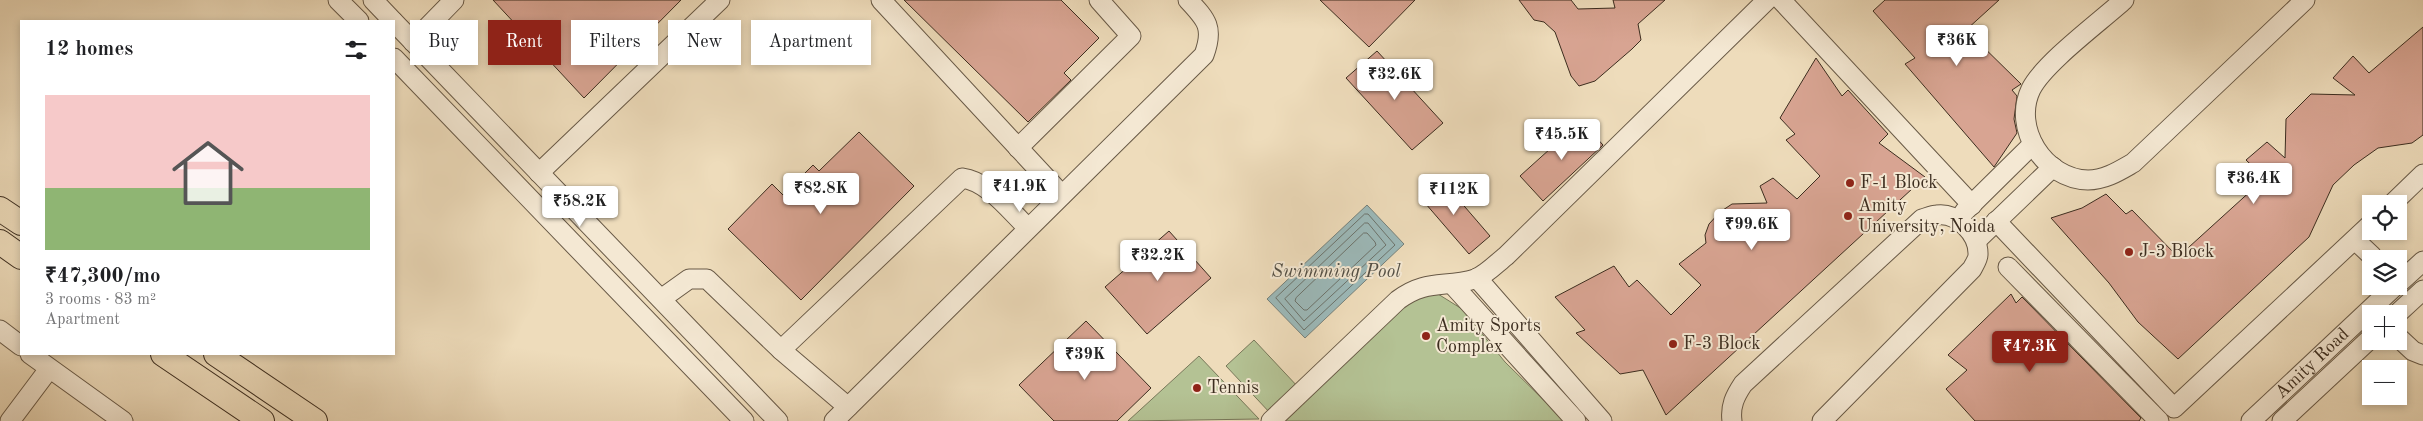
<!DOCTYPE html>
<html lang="en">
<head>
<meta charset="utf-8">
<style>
	body { margin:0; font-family:"Old Standard TT",serif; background:#f6f6f6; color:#202124; height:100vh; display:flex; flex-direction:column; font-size:19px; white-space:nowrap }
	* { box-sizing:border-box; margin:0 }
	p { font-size:16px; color:#757577 }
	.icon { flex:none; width:28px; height:28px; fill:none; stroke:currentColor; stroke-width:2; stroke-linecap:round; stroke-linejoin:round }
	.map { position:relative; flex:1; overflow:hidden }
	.details { position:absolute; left:20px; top:20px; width:375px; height:335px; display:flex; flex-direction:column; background:#fff; border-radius:0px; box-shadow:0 2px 8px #0003 }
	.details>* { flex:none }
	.guide { position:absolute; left:410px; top:20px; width:475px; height:45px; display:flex; gap:10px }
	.fabs { position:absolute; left:2362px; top:195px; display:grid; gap:10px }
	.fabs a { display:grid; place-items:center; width:45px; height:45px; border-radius:0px; background:#fff; box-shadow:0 2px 8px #0003; font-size:25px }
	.price { position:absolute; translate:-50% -42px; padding:0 11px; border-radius:5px; background:#fff; color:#222; font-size:16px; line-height:32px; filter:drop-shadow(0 1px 2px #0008) }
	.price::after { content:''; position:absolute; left:50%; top:30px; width:15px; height:11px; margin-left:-8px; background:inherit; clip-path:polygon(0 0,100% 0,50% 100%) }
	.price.on { background:#8f2418; color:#fff }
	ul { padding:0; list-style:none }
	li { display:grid; align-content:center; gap:10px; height:265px; padding:0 25px }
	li+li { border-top:1px solid #e0e0e0 }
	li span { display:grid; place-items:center; height:155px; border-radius:0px; color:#555 }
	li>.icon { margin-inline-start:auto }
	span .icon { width:90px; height:90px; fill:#fffc; stroke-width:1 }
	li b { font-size:21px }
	h2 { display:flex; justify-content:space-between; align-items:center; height:60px; padding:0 25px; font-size:21px }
	.pill { padding:0 18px; border-radius:0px; background:#fff; box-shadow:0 2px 8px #0003; font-size:18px; line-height:45px }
	.pill.on { background:#8f2418; color:#fff }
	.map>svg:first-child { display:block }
	.green { fill:#b4c294; stroke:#78785a }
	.water { fill:#9cb9b9; stroke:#76817b }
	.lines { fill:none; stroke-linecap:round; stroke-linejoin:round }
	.shore { stroke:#6c736c; stroke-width:1 }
	.building { fill:#d8a492; stroke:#3c2d1f }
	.minor-casing { stroke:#685946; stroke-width:21 }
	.major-casing { stroke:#3c2d1f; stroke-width:26 }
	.minor { stroke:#f4e8d3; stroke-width:19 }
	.major { stroke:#eedcbb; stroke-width:24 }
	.poi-dot { fill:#8f2418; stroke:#f4e8d3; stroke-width:2 }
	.labels { text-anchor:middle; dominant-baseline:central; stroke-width:4; stroke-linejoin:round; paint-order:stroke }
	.poi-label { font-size:18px; fill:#3c2d1f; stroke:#f4e8d3; text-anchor:start }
	.street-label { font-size:18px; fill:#3c2d1f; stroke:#f4e8d3 }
	.water-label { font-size:19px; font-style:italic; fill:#545046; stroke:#f4e8d3 }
</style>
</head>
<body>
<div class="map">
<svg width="2423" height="421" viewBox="0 0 2423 421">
	<rect width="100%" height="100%" fill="#eedcbb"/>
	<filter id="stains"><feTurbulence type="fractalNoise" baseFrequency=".004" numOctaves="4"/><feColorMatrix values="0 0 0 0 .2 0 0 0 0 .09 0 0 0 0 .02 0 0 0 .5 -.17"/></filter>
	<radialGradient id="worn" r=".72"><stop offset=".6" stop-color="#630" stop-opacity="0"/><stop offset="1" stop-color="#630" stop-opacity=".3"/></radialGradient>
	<g class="green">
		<polygon points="1420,294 1438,294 1462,309 1505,362 1565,421 1279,421 1403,303"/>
		<polygon points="1254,340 1299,388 1271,414 1226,366"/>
		<polygon points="1199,356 1259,419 1128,421"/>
	</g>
	<polygon class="water" points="1367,205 1404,244 1305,338 1267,299"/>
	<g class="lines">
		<g class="shore">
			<polygon points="1365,214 1368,214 1395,245 1304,330 1276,298"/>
			<polygon points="1365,223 1368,223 1386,245 1304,321 1285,299"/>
			<polygon points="1364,233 1367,233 1375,242 1376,245 1307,310 1304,310 1295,301 1296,298"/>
		</g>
	</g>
	<g class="building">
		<polygon points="493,0 681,0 584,98"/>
		<polygon points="904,0 1061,0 1099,38 1064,73 1071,80 1028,122"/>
		<polygon points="1320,0 1415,0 1369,47"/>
		<polygon points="1519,0 1571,0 1578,9 1615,8 1613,0 1665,0 1638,24 1641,40 1632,49 1595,81 1579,86 1571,76 1555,32 1544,22 1534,20"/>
		<polygon points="1885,0 1999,0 1966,30 2021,84 2012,90 2017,96 2014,119 2017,133 1994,167 1905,64 1915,58 1873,11"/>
		<polygon points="2423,27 2423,135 2412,143 2378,148 2354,165 2333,185 2309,237 2178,359 2138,322 2109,283 2051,218 2082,208 2106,194 2126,214 2132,210 2178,257 2265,178 2246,160 2267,142 2285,158 2286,119 2311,94 2355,95 2333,78 2353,56 2369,73"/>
		<polygon points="1377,51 1443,123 1412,150 1346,78"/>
		<polygon points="1816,58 1842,96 1848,90 1888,134 1879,143 1925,177 1666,415 1643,370 1620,374 1576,333 1585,330 1555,297 1614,266 1629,287 1637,280 1671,315 1701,285 1679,264 1706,243 1705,235 1709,224 1720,212 1732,204 1767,203 1760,186 1773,178 1797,199 1820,176 1786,140 1795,134 1780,118"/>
		<polygon points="1581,121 1603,145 1543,201 1520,176"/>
		<polygon points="859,132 914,186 801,300 728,229 772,184 783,195 813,165 819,171"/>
		<polygon points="1440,178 1490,236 1469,254 1419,196"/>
		<polygon points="1169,231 1211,278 1147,334 1105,287"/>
		<polygon points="2011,294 2016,303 2022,297 2141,418 2139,421 1975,421 1946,389 1967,370 1948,355"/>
		<polygon points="1086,321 1151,388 1117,421 1054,421 1019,385"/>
	</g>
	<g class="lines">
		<g class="minor-casing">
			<g id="minor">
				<polyline points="338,0 359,21"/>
				<polyline points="373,0 393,21"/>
				<polyline points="881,0 1062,195"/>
				<polyline points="1781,0 1972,205"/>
				<path d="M2124 0C2101 21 2044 63 2031 89 2012 128 2044 179 2088 180 2105 180 2119 171 2133 163L2305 0"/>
				<polyline points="394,22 778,421"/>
				<polyline points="413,42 454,0"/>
				<polyline points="394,58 744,421"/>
				<polyline points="1018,148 1131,36 1099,0"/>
				<polyline points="539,173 720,0"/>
				<polyline points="2392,204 2423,174"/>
				<polyline points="1964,212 2033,144"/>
				<polyline points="1996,221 2174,408 2371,224"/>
				<polyline points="2355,240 2372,256"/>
				<polyline points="1976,241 2053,167"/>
				<polyline points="2008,267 2159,421"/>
				<polyline points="1477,278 1602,421"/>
				<polyline points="2399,283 2423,261"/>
				<polyline points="1452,284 1576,421"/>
				<path d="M661 299 689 279H707L781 350 962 178C988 181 1010 211 1028 228"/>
				<polyline points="2397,314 2423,290"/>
				<polyline points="0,330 21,346"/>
				<polyline points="2399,338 2413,351 2423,355"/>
				<polyline points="781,350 848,407"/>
				<polyline points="30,354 123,421"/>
				<polyline points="10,421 49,369"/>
				<path d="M834 421 1204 55C1214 28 1207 20 1188 0"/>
				<path d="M1271 421 1398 300C1426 279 1444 288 1475 279 1486 275 1497 263 1506 256L1767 0"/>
				<path d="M1732 421C1730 406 1735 396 1743 384L1922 219C1926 218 1932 215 1937 215 1957 212 1979 234 1978 255 1978 259 1974 265 1972 269L1822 421"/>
				<path id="s1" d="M2251 421 2395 286"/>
				<polyline points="2282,421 2371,338"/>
			</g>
		</g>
		<g class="major-casing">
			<g id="major">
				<polyline points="0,209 21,223"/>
				<polyline points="0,242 21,257"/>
				<polyline points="163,354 262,421"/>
				<polyline points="216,354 315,421"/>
			</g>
		</g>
		<use href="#minor" class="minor"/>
		<use href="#major" class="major"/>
	</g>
	<g class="poi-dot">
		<circle cx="1850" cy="183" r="5"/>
		<circle cx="1848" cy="216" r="5"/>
		<circle cx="2129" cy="252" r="5"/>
		<circle cx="1426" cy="336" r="5"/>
		<circle cx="1673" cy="344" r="5"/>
		<circle cx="1197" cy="388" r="5"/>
	</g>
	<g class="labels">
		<g class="poi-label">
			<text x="1860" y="183">F-1 Block</text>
			<text x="1858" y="206">Amity<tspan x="1858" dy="21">University, Noida</tspan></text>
			<text x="2139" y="252">J-3 Block</text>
			<text x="1436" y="326">Amity Sports<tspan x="1436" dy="21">Complex</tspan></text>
			<text x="1683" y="344">F-3 Block</text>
			<text x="1207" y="388">Tennis</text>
		</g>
		<g class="street-label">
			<text stroke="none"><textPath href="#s1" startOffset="84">Amity Road</textPath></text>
		</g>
		<g class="water-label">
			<text x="1336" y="272">Swimming Pool</text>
		</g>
	</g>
	<rect width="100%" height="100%" filter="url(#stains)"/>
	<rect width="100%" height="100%" fill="url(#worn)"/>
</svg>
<div class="fabs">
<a><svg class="icon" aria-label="locate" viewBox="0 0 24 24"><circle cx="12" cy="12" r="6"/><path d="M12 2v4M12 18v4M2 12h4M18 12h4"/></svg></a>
<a><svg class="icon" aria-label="layers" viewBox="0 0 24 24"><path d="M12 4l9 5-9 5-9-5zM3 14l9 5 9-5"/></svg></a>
<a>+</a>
<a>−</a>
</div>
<b class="price" style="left:1957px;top:67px">₹36K</b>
<b class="price" style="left:1395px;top:101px">₹32.6K</b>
<b class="price" style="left:1562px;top:161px">₹45.5K</b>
<b class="price" style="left:2254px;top:205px">₹36.4K</b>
<b class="price" style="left:1020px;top:213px">₹41.9K</b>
<b class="price" style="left:821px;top:215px">₹82.8K</b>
<b class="price" style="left:1454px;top:216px">₹112K</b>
<b class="price" style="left:580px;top:228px">₹58.2K</b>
<b class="price" style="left:1752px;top:251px">₹99.6K</b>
<b class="price" style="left:1158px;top:282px">₹32.2K</b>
<b class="price on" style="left:2030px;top:373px">₹47.3K</b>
<b class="price" style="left:1085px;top:381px">₹39K</b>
<div class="guide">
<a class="pill">Buy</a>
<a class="pill on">Rent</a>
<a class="pill">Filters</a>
<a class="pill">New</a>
<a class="pill">Apartment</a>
</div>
<section class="details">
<h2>12 homes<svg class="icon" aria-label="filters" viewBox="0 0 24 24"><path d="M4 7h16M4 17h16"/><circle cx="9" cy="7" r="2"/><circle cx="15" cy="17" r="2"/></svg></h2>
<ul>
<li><span style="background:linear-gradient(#f6c9c9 60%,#8fb573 0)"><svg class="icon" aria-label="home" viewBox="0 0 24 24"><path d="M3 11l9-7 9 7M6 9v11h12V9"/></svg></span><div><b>₹47,300/mo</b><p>3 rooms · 83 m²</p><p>Apartment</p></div></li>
</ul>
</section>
</div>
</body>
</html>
